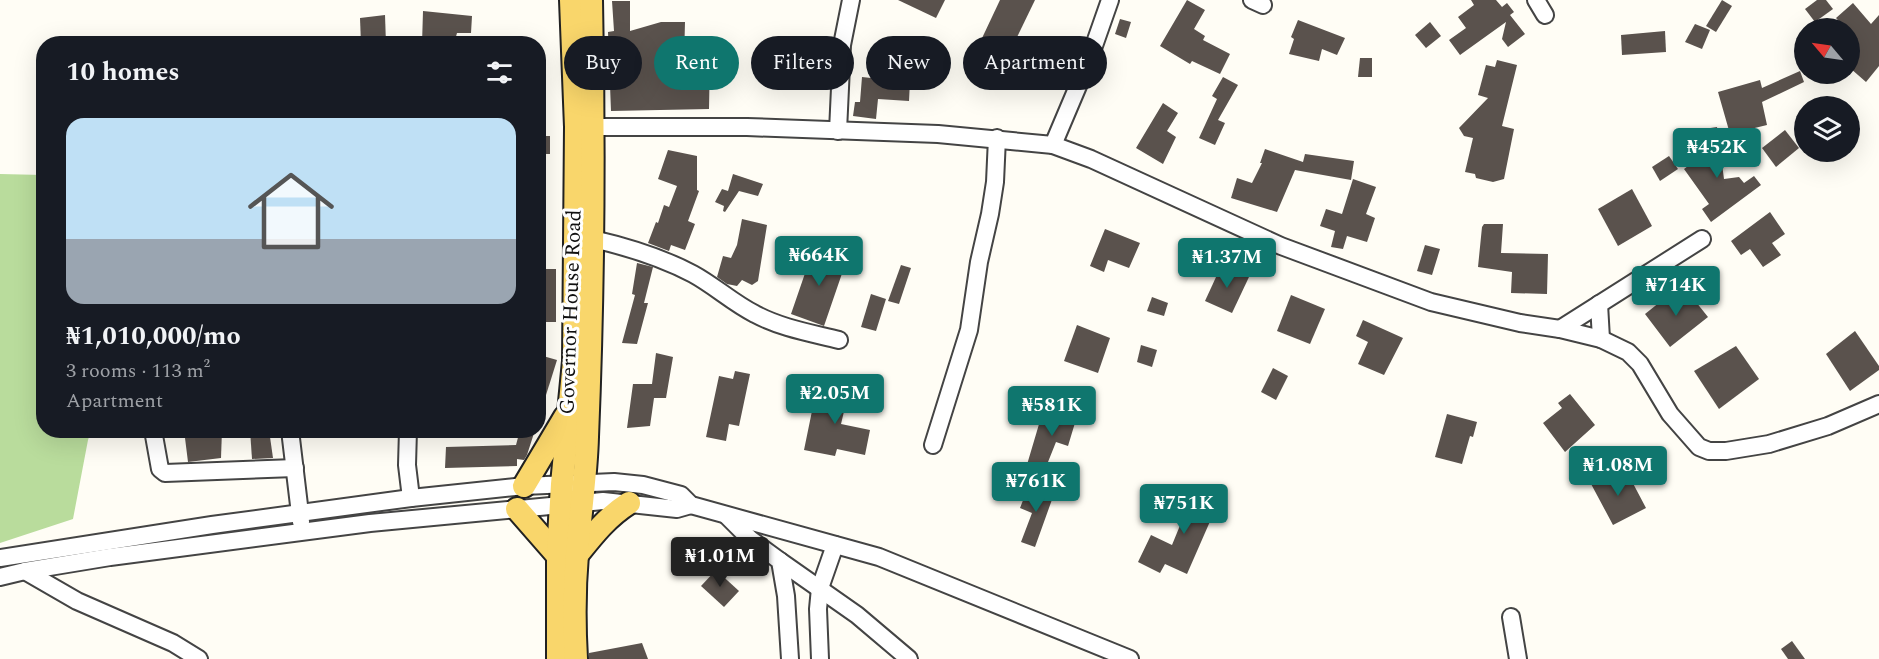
<!DOCTYPE html>
<html lang="en">
<head>
<meta charset="utf-8">
<style>
	body { margin:0; font-family:Spectral,serif; background:#20242c; color:#f1f3f6; height:100vh; display:flex; flex-direction:column; font-size:22px; white-space:nowrap }
	* { box-sizing:border-box; margin:0 }
	p { font-size:20px; color:#9ea1a6 }
	.icon { flex:none; width:33px; height:33px; fill:none; stroke:currentColor; stroke-width:2; stroke-linecap:round; stroke-linejoin:round }
	.map { position:relative; flex:1; overflow:hidden }
	.panel { position:absolute; left:36px; top:36px; width:510px; height:402px; display:flex; flex-direction:column; background:#171b24; border-radius:24px; box-shadow:0 6px 24px #0002 }
	.panel>* { flex:none }
	.banner { position:absolute; left:564px; top:36px; width:570px; height:54px; display:flex; gap:12px }
	.needle { width:39px; rotate:299deg }
	.controls { position:absolute; left:1794px; top:18px; display:grid; gap:12px }
	.controls a { display:grid; place-items:center; width:66px; height:66px; border-radius:50%; background:#171b24; box-shadow:0 6px 24px #0002; font-size:30px }
	.price { position:absolute; translate:-50% -51px; padding:0 14px; border-radius:6px; background:#0f766e; color:#fff; font-size:20px; line-height:39px; filter:drop-shadow(0 2px 3px #0008) }
	.price::after { content:''; position:absolute; left:50%; top:36px; width:18px; height:14px; margin-left:-9px; background:inherit; clip-path:polygon(0 0,100% 0,50% 100%) }
	.price.current { background:#222; color:#fff }
	ul { padding:0; list-style:none }
	li { display:grid; align-content:center; gap:12px; height:318px; padding:0 30px }
	li span { display:grid; place-items:center; height:186px; border-radius:18px; color:#555 }
	li>.icon { margin-inline-start:auto }
	span .icon { width:108px; height:108px; fill:#fffc; stroke-width:1 }
	li b { font-size:26px }
	h2 { display:flex; justify-content:space-between; align-items:center; height:72px; padding:0 30px; font-size:26px }
	.chip { padding:0 21px; border-radius:27px; background:#171b24; box-shadow:0 6px 24px #0002; font-size:21px; line-height:54px }
	.chip.current { background:#0f766e; color:#fff }
	.map>svg:first-child { display:block }
	.forest { fill:#b9dc9c }
	.building { fill:#5a524d }
	.lines { fill:none; stroke-linecap:round; stroke-linejoin:round }
	.minor-casing { stroke:#444; stroke-width:20 }
	.major-casing { stroke:#222; stroke-width:26 }
	.minor { stroke:#fff; stroke-width:16 }
	.major { stroke:#f9d66b; stroke-width:22 }
	.labels { text-anchor:middle; dominant-baseline:central; stroke-width:6; stroke-linejoin:round; paint-order:stroke }
	.street-label { font-size:21px; fill:#111; stroke:#fff }
</style>
</head>
<body>
<div class="map">
<svg width="1879" height="659" viewBox="0 0 1879 659">
	<rect width="100%" height="100%" fill="#fffdf5"/>
	<polygon class="forest" points="0,174 43,175 44,430 91,431 88,440 73,519 0,543"/>
	<g class="building">
		<polygon points="898,0 945,0 936,18"/>
		<polygon points="1000,0 1035,0 1003,66 975,53"/>
		<polygon points="1187,0 1205,10 1194,29 1205,36 1203,40 1230,54 1220,74 1192,61 1190,64 1160,46"/>
		<polygon points="1471,0 1496,0 1502,7 1507,3 1514,12 1510,15 1525,34 1508,47 1502,39 1506,22 1460,55 1449,40 1466,28 1458,17 1474,5"/>
		<polygon points="1722,0 1732,6 1716,32 1706,26"/>
		<polygon points="1817,0 1826,0 1833,9 1815,22 1805,9"/>
		<polygon points="612,1 630,1 630,31 661,22 685,22 684,61 710,53 709,109 611,111 608,32 614,31"/>
		<polygon points="1853,3 1871,24 1879,15 1879,66 1866,82 1850,68 1850,28 1845,28 1836,18"/>
		<polygon points="423,11 472,16 471,33 457,33 455,40 446,40 446,44 422,44"/>
		<polygon points="385,15 386,44 361,44 360,18"/>
		<polygon points="1120,19 1131,22 1126,38 1115,34"/>
		<polygon points="1298,20 1345,38 1337,55 1322,49 1319,61 1289,54 1294,39 1291,37"/>
		<polygon points="1430,22 1441,36 1426,48 1415,35"/>
		<polygon points="1695,24 1710,30 1702,49 1685,42"/>
		<polygon points="1665,31 1666,52 1622,55 1621,35"/>
		<polygon points="1360,58 1372,58 1372,77 1358,77"/>
		<polygon points="1497,60 1517,65 1502,126 1514,129 1504,179 1493,182 1476,178 1475,174 1465,172 1473,138 1464,136 1459,128 1488,98 1478,95 1486,65 1495,67"/>
		<polygon points="1800,71 1804,82 1762,102 1767,125 1730,134 1718,92 1760,80 1762,88"/>
		<polygon points="862,77 889,80 889,82 910,81 909,101 878,99 876,119 853,116 855,102 860,102"/>
		<polygon points="1223,77 1238,85 1218,120 1225,123 1215,145 1199,138 1217,99 1212,96"/>
		<polygon points="1163,103 1178,113 1167,131 1176,137 1163,164 1136,148"/>
		<polygon points="1717,127 1724,179 1739,177 1744,183 1754,176 1761,185 1711,222 1702,209 1709,204 1684,169 1707,152 1704,129"/>
		<polygon points="1785,130 1799,148 1776,167 1762,148"/>
		<rect x="538" y="136" width="12" height="18"/>
		<polygon points="1265,149 1303,162 1305,154 1354,161 1351,180 1295,170 1277,212 1231,198 1237,178 1252,183 1262,163 1260,163"/>
		<polygon points="668,150 697,156 697,190 699,191 688,221 695,224 685,250 671,245 669,251 648,243 656,222 658,223 664,205 669,207 677,186 658,179"/>
		<polygon points="1669,156 1678,169 1660,181 1652,167"/>
		<polygon points="733,174 763,184 758,196 739,191 725,212 723,211 724,206 715,202 722,189 728,191"/>
		<polygon points="1353,179 1376,187 1366,214 1375,218 1367,242 1347,236 1343,249 1331,247 1335,231 1320,226 1326,209 1342,214"/>
		<polygon points="1632,189 1652,226 1618,246 1598,209"/>
		<polygon points="1770,212 1785,234 1772,243 1781,255 1763,267 1750,249 1741,255 1731,241"/>
		<polygon points="742,219 767,225 758,281 752,285 742,280 737,286 727,284 717,277 723,256 731,258 737,245"/>
		<polygon points="1484,224 1503,224 1501,253 1548,254 1547,294 1511,293 1512,272 1478,267 1482,227"/>
		<polygon points="1105,229 1140,243 1129,268 1108,260 1104,272 1090,266"/>
		<polygon points="1425,245 1440,249 1432,275 1417,271"/>
		<polygon points="826,249 848,256 824,326 791,314 812,253 823,257"/>
		<polygon points="637,263 653,267 644,303 648,303 637,344 622,343 635,295 632,294"/>
		<polygon points="1222,264 1249,277 1232,313 1205,301"/>
		<polygon points="901,265 911,268 899,304 888,301"/>
		<polygon points="545,269 556,269 556,322 540,322"/>
		<polygon points="1684,287 1708,317 1670,347 1645,314 1665,298 1667,301"/>
		<polygon points="871,294 886,299 876,331 861,327"/>
		<polygon points="1291,295 1325,309 1310,344 1277,331"/>
		<polygon points="1152,297 1168,303 1164,316 1147,311"/>
		<polygon points="1363,320 1403,338 1384,375 1358,364 1368,342 1356,336"/>
		<polygon points="1077,325 1110,338 1098,373 1064,361"/>
		<polygon points="1855,331 1879,366 1879,370 1850,391 1826,354"/>
		<polygon points="1141,345 1157,350 1152,367 1137,362"/>
		<polygon points="1736,346 1759,379 1719,409 1694,371"/>
		<polygon points="656,353 673,357 666,398 654,398 650,426 627,428 633,384 652,384"/>
		<polygon points="543,356 557,360 541,411 538,410 538,372"/>
		<polygon points="1273,368 1288,376 1276,400 1261,392"/>
		<polygon points="735,371 750,374 739,426 729,424 726,441 706,437 719,376 733,379"/>
		<polygon points="828,380 853,386 850,400 847,399 841,424 870,430 865,455 837,449 835,456 804,450 812,411 819,413 826,382"/>
		<polygon points="1067,388 1084,393 1068,446 1056,442 1038,487 1019,480 1023,467 1026,468 1042,414 1058,419"/>
		<polygon points="1570,394 1595,425 1565,452 1543,423 1562,408 1558,403"/>
		<polygon points="1447,414 1477,422 1473,437 1470,436 1462,464 1435,457"/>
		<polygon points="184,430 222,430 221,458 188,462"/>
		<polygon points="250,430 269,430 273,458 252,459"/>
		<polygon points="520,430 535,430 527,455 524,460 517,459 517,466 445,468 446,447 516,445"/>
		<polygon points="1627,472 1646,508 1613,525 1590,482 1607,473 1611,480"/>
		<polygon points="1197,484 1222,494 1187,574 1165,564 1160,573 1138,562 1151,535 1172,545"/>
		<polygon points="1029,485 1054,494 1035,547 1021,542 1032,513 1020,508"/>
		<polygon points="716,570 739,591 724,607 701,586"/>
		<polygon points="1792,641 1805,659 1788,659 1781,649"/>
		<polygon points="642,643 648,659 589,659 589,653"/>
	</g>
	<g class="lines">
		<g class="minor-casing">
			<g id="minor">
				<polyline points="1252,0 1263,5"/>
				<polyline points="1536,0 1545,15"/>
				<polyline points="583,127 747,127 938,134 1053,145 1089,60 1110,0"/>
				<polyline points="838,131 842,45 851,0"/>
				<polyline points="1053,145 1091,159 1281,246 1431,302 1520,323 1560,329 1601,339 1628,352 1640,364 1670,414 1699,447 1709,451 1726,451 1769,444 1828,426 1879,404"/>
				<path d="M593 239C628 247 661 257 693 274 715 286 733 303 755 314 781 328 811 333 839 340"/>
				<polyline points="1599,304 1601,339"/>
				<polyline points="1560,329 1702,239"/>
				<polyline points="153,430 160,469 165,473 295,468"/>
				<polyline points="290,430 301,522"/>
				<polyline points="408,430 407,465 411,498"/>
				<polyline points="933,445 969,330 979,262 990,214 995,182 997,138"/>
				<polyline points="727,516 750,539 780,561 786,596 790,659"/>
				<polyline points="0,558 212,525 411,498 524,486 614,482 643,485 681,495 691,505 879,557 1130,659"/>
				<polyline points="780,561 857,615 909,659"/>
				<polyline points="25,571 77,601 173,643 199,659"/>
				<polyline points="0,577 25,571 110,557 370,523 603,501 677,509 691,505"/>
				<polyline points="1511,617 1518,659"/>
				<polyline points="820,659 818,609 820,588 835,545"/>
			</g>
		</g>
		<g class="major-casing">
			<g id="major">
				<polyline points="524,486 565,417"/>
				<polyline points="517,509 558,556"/>
				<path d="M577 555C593 535 607 517 629 503"/>
				<polyline points="558,659 558,556 562,484 574,361 576,127 571,0"/>
				<path d="M576 659C574 624 574 589 577 554 580 515 586 476 587 437 593 291 594 146 591 0"/>
			</g>
		</g>
		<use href="#minor" class="minor"/>
		<use href="#major" class="major"/>
	</g>
	<g class="labels">
		<g class="street-label">
			<text transform="translate(571 312) rotate(-88)">Governor House Road</text>
		</g>
	</g>
</svg>
<div class="controls">
<a><svg class="needle" viewBox="-14 -14 28 28"><path d="M0-13l5 13h-10z" fill="#e53935"/><path d="M0 13l5-13h-10z" fill="#9ea1a6"/></svg></a>
<a><svg class="icon" aria-label="layers" viewBox="0 0 24 24"><path d="M12 4l9 5-9 5-9-5zM3 14l9 5 9-5"/></svg></a>
</div>
<b class="price" style="left:1717px;top:179px">₦452K</b>
<b class="price" style="left:819px;top:287px">₦664K</b>
<b class="price" style="left:1227px;top:289px">₦1.37M</b>
<b class="price" style="left:1676px;top:317px">₦714K</b>
<b class="price" style="left:835px;top:425px">₦2.05M</b>
<b class="price" style="left:1052px;top:437px">₦581K</b>
<b class="price" style="left:1618px;top:497px">₦1.08M</b>
<b class="price" style="left:1036px;top:513px">₦761K</b>
<b class="price" style="left:1184px;top:535px">₦751K</b>
<b class="price current" style="left:720px;top:588px">₦1.01M</b>
<div class="banner">
<a class="chip">Buy</a>
<a class="chip current">Rent</a>
<a class="chip">Filters</a>
<a class="chip">New</a>
<a class="chip">Apartment</a>
</div>
<section class="panel">
<h2>10 homes<svg class="icon" aria-label="filters" viewBox="0 0 24 24"><path d="M4 7h16M4 17h16"/><circle cx="9" cy="7" r="2"/><circle cx="15" cy="17" r="2"/></svg></h2>
<ul>
<li><span style="background:linear-gradient(#bfe0f5 65%,#9aa5b1 0)"><svg class="icon" aria-label="home" viewBox="0 0 24 24"><path d="M3 11l9-7 9 7M6 9v11h12V9"/></svg></span><div><b>₦1,010,000/mo</b><p>3 rooms · 113 m²</p><p>Apartment</p></div></li>
</ul>
</section>
</div>
</body>
</html>
